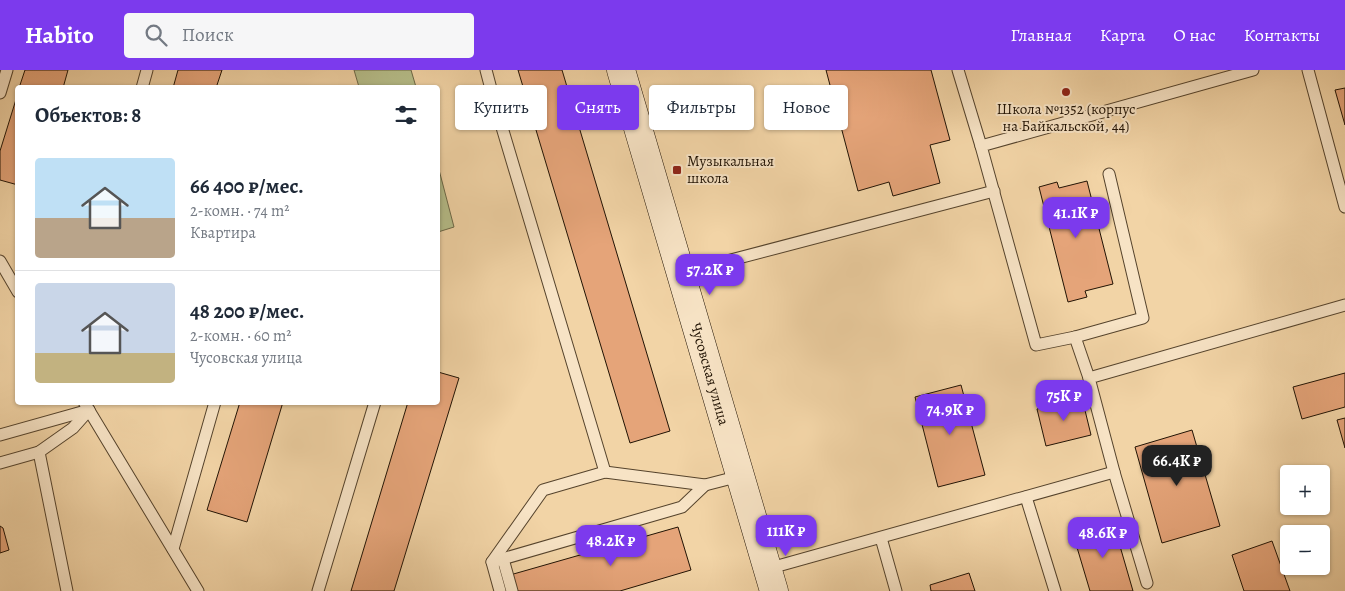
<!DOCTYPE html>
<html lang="ru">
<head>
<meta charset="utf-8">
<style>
	body { margin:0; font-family:Alegreya,serif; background:#f6f6f7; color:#1f2937; height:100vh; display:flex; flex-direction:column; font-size:19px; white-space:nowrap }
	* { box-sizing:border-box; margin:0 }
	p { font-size:16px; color:#747a83 }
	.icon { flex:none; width:28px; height:28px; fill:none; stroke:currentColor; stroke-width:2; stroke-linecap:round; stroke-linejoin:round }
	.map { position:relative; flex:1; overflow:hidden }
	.drawer { position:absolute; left:15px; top:15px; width:425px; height:320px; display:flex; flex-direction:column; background:#fff; border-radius:5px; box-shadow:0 1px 4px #0004 }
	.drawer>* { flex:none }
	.guide { position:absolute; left:455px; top:15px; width:475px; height:45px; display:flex; gap:10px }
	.fabs { position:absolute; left:1280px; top:395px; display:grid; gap:10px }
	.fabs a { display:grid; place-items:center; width:50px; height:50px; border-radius:5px; background:#fff; box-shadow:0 1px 4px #0004; font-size:25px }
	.price { position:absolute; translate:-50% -42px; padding:0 11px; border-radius:10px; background:#7c3aed; color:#fff; font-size:16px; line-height:32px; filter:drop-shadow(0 1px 2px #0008) }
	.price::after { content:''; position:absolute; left:50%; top:30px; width:15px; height:11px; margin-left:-8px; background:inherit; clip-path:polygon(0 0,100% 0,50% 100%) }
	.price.on { background:#222; color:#fff }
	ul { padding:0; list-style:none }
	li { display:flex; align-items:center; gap:15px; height:125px; padding:0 20px }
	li+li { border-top:1px solid #e0e1e3 }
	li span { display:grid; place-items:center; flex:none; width:140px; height:100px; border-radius:5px; color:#555 }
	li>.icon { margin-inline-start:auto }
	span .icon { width:60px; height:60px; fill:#fffc; stroke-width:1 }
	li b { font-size:21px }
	h2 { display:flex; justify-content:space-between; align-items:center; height:60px; padding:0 20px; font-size:21px }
	.pill { padding:0 18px; border-radius:5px; background:#fff; box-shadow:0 1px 4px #0004; font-size:18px; line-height:45px }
	.pill.on { background:#7c3aed; color:#fff }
	header { display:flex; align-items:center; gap:30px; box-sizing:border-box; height:70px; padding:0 25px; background:#7c3aed; color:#fff }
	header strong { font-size:24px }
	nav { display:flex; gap:28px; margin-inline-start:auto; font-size:18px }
	.search { width:350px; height:45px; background:#f6f6f7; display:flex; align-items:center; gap:12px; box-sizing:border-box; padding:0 18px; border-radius:5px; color:#747a83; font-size:19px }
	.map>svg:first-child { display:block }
	.green { fill:#b6be8a; stroke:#6c6847 }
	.building { fill:#e5a479; stroke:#211304 }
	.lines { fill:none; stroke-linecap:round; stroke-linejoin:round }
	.lane-casing { stroke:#55432c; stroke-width:13 }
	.secondary-casing { stroke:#211304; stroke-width:29 }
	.lane { stroke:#f7e3c5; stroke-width:11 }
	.secondary { stroke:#f7e3c5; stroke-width:28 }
	.poi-dot { fill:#8f2418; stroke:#f7e3c5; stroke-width:2 }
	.labels { text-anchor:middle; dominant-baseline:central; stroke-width:4; stroke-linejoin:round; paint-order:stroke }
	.poi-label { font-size:15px; fill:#211304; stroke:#f7e3c5 }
	.street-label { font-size:15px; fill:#211304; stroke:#f7e3c5 }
</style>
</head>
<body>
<header>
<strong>Habito</strong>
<div class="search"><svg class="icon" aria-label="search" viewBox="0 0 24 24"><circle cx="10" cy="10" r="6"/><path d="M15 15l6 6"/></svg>Поиск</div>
<nav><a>Главная</a><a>Карта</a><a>О нас</a><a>Контакты</a></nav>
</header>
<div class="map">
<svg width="1345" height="521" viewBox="0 0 1345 521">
	<rect width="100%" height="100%" fill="#f2d4a6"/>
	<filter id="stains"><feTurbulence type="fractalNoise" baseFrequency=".004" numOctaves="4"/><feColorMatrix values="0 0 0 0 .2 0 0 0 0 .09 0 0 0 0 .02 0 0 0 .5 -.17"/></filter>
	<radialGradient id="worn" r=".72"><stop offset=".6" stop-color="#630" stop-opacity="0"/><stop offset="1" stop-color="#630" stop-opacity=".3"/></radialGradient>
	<g class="green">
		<polygon points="354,0 411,0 416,17 359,17"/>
		<polygon points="438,96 454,157 438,162"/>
	</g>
	<g class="building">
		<polygon points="25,0 68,0 63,18 19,18"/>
		<polygon points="178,0 222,0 216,18 173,18"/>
		<polygon points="518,0 562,0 670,361 630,373"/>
		<polygon points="826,0 931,0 950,70 930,75 940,113 893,126 889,112 858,121"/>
		<polygon points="1345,18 1345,55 1335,20"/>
		<polygon points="18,23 18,115 0,110 0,81"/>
		<polygon points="1087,111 1113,214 1085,221 1087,227 1068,232 1039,117 1057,112 1059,118"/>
		<polygon points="438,302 459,308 394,521 351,521 408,332 438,332"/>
		<polygon points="1345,303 1345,337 1302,349 1293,317"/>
		<polygon points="961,315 985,405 938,417 915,327"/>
		<polygon points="1082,328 1091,365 1046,376 1037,339"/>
		<polygon points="240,332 283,332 247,452 207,440"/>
		<polygon points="1345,348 1345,378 1337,350"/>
		<polygon points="1192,360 1220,456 1162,473 1135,377"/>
		<polygon points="1113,452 1133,521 1090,521 1073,464"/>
		<polygon points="0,456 3,458 9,480 0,483"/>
		<polygon points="678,457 691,500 620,521 515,521 510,505"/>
		<polygon points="1272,471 1290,521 1244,521 1232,485"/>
		<polygon points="969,503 975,521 931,521 930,515"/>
	</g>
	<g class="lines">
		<g class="lane-casing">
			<g id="lane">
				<polyline points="486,0 495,34 605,402"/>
				<polyline points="958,0 981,76"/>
				<polyline points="1308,0 1345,137"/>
				<polyline points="142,18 147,0"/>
				<polyline points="0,23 7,0"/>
				<polyline points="0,191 18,222"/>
				<polyline points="681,204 708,196 994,121"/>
				<polyline points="1075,267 1143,248 1109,104"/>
				<polyline points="1089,308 1075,267 1036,275 981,76 1253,0"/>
				<polyline points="84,332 198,521"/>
				<polyline points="0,365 89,340"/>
				<polyline points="0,393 39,382"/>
				<polyline points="1114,402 1147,513"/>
				<polyline points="1026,427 1055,521"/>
				<polyline points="881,468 896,521"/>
				<polyline points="173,479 215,332"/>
				<polyline points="503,489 512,521"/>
				<polyline points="492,492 543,420 605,402 705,415 740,406"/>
				<polyline points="767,499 1114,402 1089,308 1345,235"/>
				<polyline points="67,521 39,382 73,358 89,340"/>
				<polyline points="318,521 375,332"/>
				<polyline points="500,521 492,492 682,437 705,415"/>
			</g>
		</g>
		<g class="secondary-casing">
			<polyline id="secondary" points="621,0 774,521"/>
		</g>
		<use href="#lane" class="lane"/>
		<use href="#secondary" class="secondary"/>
	</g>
	<g class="poi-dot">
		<circle cx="1066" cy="22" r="5"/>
		<rect x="672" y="95" width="10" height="10" rx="2.5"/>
	</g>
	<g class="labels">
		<g class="poi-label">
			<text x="1066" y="39">Школа №1352 (корпус<tspan x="1066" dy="17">на Байкальской, 44)</tspan></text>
			<text x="687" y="91" text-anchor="start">Музыкальная<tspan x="687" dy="17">школа</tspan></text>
		</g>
		<g class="street-label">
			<text transform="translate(710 304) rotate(74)">Чусовская улица</text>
		</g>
	</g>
	<rect width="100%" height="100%" filter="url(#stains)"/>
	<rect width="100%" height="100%" fill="url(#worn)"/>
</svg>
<div class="fabs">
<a>+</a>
<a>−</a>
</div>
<b class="price" style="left:1076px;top:169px">41.1K ₽</b>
<b class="price" style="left:710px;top:226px">57.2K ₽</b>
<b class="price" style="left:1064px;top:352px">75K ₽</b>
<b class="price" style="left:950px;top:366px">74.9K ₽</b>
<b class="price on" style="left:1177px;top:417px">66.4K ₽</b>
<b class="price" style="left:786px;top:487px">111K ₽</b>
<b class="price" style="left:1103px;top:489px">48.6K ₽</b>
<b class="price" style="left:611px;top:497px">48.2K ₽</b>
<div class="guide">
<a class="pill">Купить</a>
<a class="pill on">Снять</a>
<a class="pill">Фильтры</a>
<a class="pill">Новое</a>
</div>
<section class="drawer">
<h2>Объектов: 8<svg class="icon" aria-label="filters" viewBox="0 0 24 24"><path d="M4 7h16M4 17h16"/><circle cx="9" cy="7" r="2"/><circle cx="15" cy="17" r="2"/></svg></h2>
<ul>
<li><span style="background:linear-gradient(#bfe0f5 60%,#b9a48a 0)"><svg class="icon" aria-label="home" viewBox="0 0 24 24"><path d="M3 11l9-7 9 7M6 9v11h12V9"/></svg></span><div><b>66 400 ₽/мес.</b><p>2-комн. · 74 m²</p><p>Квартира</p></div></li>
<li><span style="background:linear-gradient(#c9d6e8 70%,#c2b280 0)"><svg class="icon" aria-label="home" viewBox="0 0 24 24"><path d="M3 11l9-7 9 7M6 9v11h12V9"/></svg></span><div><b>48 200 ₽/мес.</b><p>2-комн. · 60 m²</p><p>Чусовская улица</p></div></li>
</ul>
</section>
</div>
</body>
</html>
